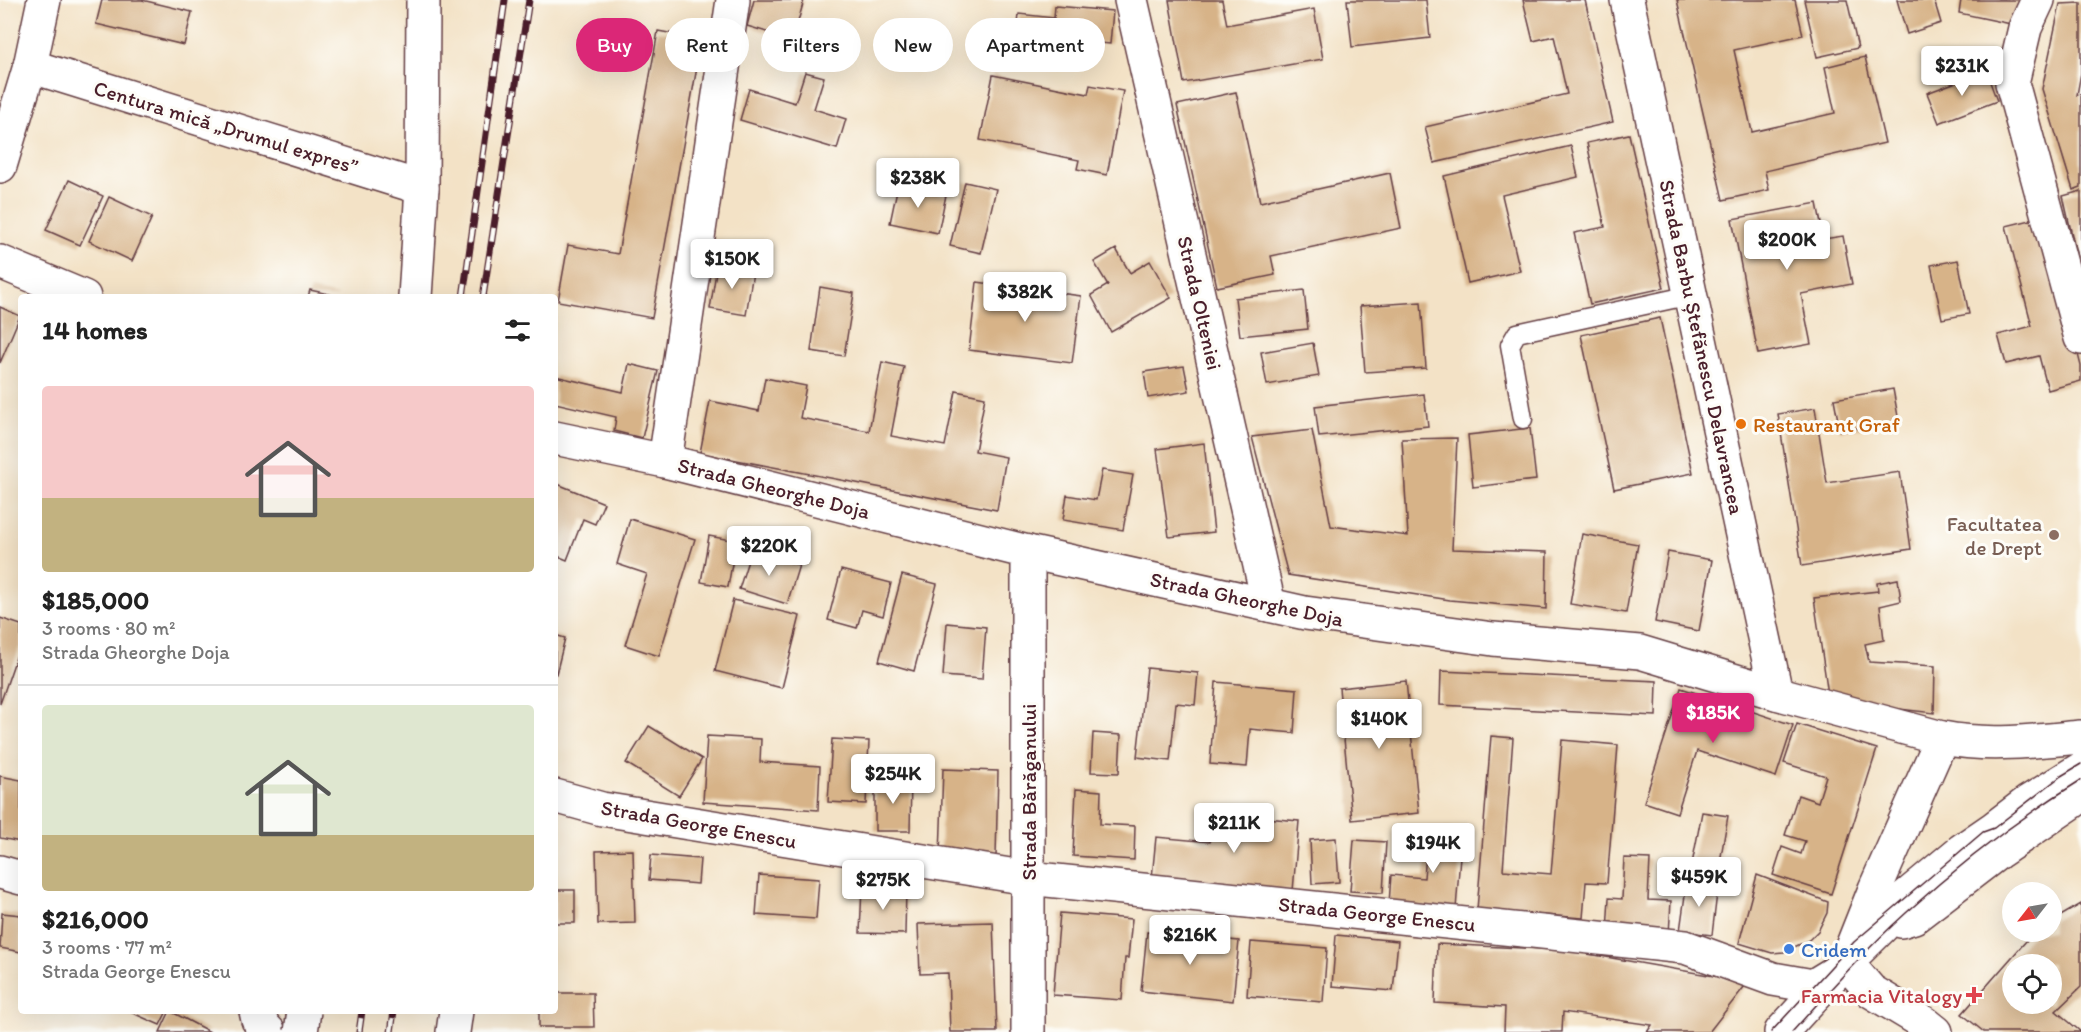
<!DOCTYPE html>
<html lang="en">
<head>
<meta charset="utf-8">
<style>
	body { margin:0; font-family:Itim,sans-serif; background:#f2f2f2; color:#222; height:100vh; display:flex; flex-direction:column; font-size:22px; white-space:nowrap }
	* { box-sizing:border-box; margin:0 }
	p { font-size:20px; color:#767676 }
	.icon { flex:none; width:33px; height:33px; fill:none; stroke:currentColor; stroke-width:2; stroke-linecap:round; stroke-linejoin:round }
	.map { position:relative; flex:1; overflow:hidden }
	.drawer { position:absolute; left:18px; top:294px; width:540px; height:720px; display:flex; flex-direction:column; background:#fff; border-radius:6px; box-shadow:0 6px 24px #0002 }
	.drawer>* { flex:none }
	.guide { position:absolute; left:576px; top:18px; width:570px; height:54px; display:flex; gap:12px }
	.needle { width:39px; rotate:239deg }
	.tools { position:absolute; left:2002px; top:882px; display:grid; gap:12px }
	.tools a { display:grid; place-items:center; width:60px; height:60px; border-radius:50%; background:#fff; box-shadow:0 6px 24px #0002; font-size:30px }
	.price { position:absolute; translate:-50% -51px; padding:0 14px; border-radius:6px; background:#fff; color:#222; font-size:20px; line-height:39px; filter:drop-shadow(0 2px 3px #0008) }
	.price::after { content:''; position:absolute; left:50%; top:36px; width:18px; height:14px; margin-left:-9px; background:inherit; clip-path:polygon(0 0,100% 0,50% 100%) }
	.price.current { background:#db2777; color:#fff }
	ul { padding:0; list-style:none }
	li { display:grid; align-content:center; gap:12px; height:318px; padding:0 24px }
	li+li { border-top:2px solid #e0e0e0 }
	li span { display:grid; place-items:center; height:186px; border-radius:6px; color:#555 }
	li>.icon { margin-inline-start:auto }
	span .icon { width:108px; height:108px; fill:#fffc; stroke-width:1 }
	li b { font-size:26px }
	h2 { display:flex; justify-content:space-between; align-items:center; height:72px; padding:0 24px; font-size:26px }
	.tag { padding:0 21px; border-radius:27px; background:#fff; box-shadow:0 6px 24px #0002; font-size:21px; line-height:54px }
	.tag.current { background:#db2777; color:#fff }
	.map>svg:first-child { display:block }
	.building { fill:#d7b388; fill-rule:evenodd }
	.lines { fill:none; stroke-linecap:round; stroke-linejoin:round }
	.lane-casing { stroke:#633c42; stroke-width:21 }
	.street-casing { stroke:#633c42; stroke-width:36 }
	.secondary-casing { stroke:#633c42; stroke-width:36 }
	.primary-casing { stroke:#633c42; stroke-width:36 }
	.lane { stroke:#fff; stroke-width:18 }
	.street { stroke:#fff; stroke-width:33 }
	.secondary { stroke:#fff; stroke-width:33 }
	.primary { stroke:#fff; stroke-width:33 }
	.tram { stroke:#4a1f2b; stroke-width:1.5 }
	.rail-casing { stroke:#4a1f2b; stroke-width:7 }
	.rail { stroke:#fdfcf7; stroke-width:4.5; stroke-dasharray:14; stroke-linecap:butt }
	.secondary-bridge-casing { stroke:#633c42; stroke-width:36; stroke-linecap:butt }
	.secondary-bridge { stroke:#fff; stroke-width:33 }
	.food-dot { fill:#e8710a; stroke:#fdfcf7; stroke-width:2 }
	.education-dot { fill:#8d6e63; stroke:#fdfcf7; stroke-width:2 }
	.shop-dot { fill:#3f7fe0; stroke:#fdfcf7; stroke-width:2 }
	.health-dot { fill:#e0444e; stroke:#fdfcf7; stroke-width:2 }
	.labels { text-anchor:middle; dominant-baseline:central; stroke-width:6; stroke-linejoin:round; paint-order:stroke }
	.street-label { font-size:21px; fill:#4a1f2b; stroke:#fdfcf7 }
	.food-label { font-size:21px; fill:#c56008; stroke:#fdfcf7; text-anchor:start }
	.education-label { font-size:21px; fill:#785e54; stroke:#fdfcf7; text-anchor:end }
	.shop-label { font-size:21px; fill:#366cbe; stroke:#fdfcf7; text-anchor:start }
	.health-label { font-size:21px; fill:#be3a42; stroke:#fdfcf7; text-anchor:end }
</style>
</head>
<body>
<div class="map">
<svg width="2081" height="1032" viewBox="0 0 2081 1032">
	<rect width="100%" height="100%" fill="#fdfcf7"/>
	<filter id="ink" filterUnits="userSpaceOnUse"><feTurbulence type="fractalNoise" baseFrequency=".0167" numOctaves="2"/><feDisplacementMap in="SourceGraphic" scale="12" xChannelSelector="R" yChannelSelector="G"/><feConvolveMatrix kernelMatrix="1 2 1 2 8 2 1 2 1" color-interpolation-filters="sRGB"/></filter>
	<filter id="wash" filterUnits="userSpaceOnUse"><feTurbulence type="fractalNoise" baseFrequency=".008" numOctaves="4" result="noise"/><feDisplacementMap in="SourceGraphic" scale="24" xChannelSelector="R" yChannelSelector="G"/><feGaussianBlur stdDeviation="1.35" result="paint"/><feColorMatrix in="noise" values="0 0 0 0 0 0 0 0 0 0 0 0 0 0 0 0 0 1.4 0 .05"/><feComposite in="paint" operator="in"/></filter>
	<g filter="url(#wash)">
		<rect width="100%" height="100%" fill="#f3e2c6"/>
		<g id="blocks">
			<g class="building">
				<polygon points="102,0 142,0 192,12 184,45 96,24"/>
				<polygon points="754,0 804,0 793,40 747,26"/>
				<polygon points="1169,0 1222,0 1227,25 1314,9 1323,59 1184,83"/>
				<polygon points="1347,0 1426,0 1430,38 1352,47"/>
				<polygon points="1523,0 1585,0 1613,122 1434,163 1425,127 1567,94 1554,36 1533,41"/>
				<polygon points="1677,0 1795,0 1803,35 1734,50 1752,132 1835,113 1825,67 1865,57 1885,143 1765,171 1769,190 1723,200"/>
				<polygon points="1804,0 1847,0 1858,48 1817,57"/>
				<polygon points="1897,0 1934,0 1941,23 1907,34"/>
				<polygon points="1961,0 2021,0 2016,25 1959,13"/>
				<polygon points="2081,3 2081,73 2077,95 2081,94 2081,187 2073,190 2042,89 2060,4"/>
				<polygon points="1055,6 1113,11 1110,44 1017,35 1019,14 1054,18"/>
				<polygon points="658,31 702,39 652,318 558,301 568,245 618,254"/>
				<polygon points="1986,71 1997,101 1939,123 1927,93"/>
				<polygon points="805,72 824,77 814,109 846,119 837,149 740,120 749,89 795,103"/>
				<polygon points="993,75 1088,94 1090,85 1123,91 1107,175 1077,169 1079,160 980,140"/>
				<polygon points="1236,92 1260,202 1390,173 1401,228 1271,256 1275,275 1217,287 1177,105"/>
				<polygon points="1629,134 1664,288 1590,304 1574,233 1605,227 1587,143"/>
				<polygon points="1571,146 1578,177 1502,195 1520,271 1468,283 1444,176"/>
				<polygon points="69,180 103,196 80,245 46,230"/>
				<polygon points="965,182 996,189 981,253 950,246"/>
				<polygon points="898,185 946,195 938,233 890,223"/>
				<polygon points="2081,191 2081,270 2080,270 2063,196"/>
				<polygon points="109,197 152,217 132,261 89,241"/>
				<polygon points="1817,203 1824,239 1843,236 1852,284 1801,294 1811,344 1758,354 1732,219"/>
				<polygon points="2043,217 2081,366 2081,381 2048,390 2039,356 2006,364 1998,335 2032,326 2006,226"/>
				<polygon points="1116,249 1130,273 1150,261 1171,298 1111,332 1091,295 1108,285 1094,262"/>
				<polygon points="1958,260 1969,314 1942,319 1931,265"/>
				<polygon points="717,266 753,272 746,315 710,309"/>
				<polygon points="977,282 1081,296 1072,363 969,350"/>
				<polygon points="820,287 854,293 844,356 811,351"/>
				<polygon points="310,290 338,296 338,297 308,297"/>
				<polygon points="1304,290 1308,329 1240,336 1235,298"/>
				<polygon points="1421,302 1426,368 1365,372 1360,306"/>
				<polygon points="0,307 20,316 0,363"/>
				<polygon points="1660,318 1693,473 1614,489 1581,335"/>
				<polygon points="1313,343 1319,376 1267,385 1261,352"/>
				<polygon points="882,362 904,367 891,436 945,446 956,391 985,397 975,451 1006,457 997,510 700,453 710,401 759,411 765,378 806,386 800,418 869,431"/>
				<polygon points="629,364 658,371 642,438 614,431 616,417 555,403 555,376 623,392"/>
				<polygon points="1184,366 1189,391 1148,398 1144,372"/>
				<polygon points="1893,389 1899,422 1840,431 1834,399"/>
				<polygon points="1424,394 1428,426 1319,437 1315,406"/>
				<polygon points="1815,408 1827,483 1900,472 1911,549 1802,566 1778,414"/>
				<polygon points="1530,428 1536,480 1473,487 1468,435"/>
				<polygon points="1312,430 1331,526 1408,536 1402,439 1457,438 1452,549 1547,552 1546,609 1450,600 1288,575 1252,437"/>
				<polygon points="1204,443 1214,532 1169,537 1157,449"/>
				<polygon points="1102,470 1133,475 1123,530 1063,520 1067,495 1096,500"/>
				<polygon points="555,483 604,503 595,524 583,519 567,560 555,555"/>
				<polygon points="630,519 695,539 659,656 625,645 647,574 617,564"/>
				<polygon points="1582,534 1638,544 1626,613 1570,604"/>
				<polygon points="709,536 736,541 728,587 701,582"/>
				<polygon points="751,551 799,565 787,604 739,589"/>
				<polygon points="1668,552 1712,560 1699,631 1655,622"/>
				<polygon points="841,570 891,583 883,616 862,610 857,628 828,620"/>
				<polygon points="902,575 937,584 914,671 879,661"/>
				<polygon points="1898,579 1901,601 1880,606 1884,640 1865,644 1869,662 1935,666 1934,713 1829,701 1814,598 1878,591 1877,583"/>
				<polygon points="733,600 800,616 782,688 715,671"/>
				<polygon points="0,618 21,625 21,643 0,704"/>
				<polygon points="947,623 986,627 982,679 943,676"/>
				<polygon points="555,635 565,638 556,674 555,674"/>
				<polygon points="1147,668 1198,673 1195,705 1176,703 1170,761 1137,757"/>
				<polygon points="1441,671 1657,681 1656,716 1440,705"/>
				<polygon points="1406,681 1419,813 1352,820 1339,688"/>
				<polygon points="1216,682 1297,689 1294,733 1250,729 1247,767 1210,764"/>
				<polygon points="1681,688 1793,725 1776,777 1697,751 1677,813 1644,802"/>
				<polygon points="1797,724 1877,749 1831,894 1773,875 1782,847 1801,854 1805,841 1785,835 1798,795 1818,802 1826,776 1784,763"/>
				<polygon points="649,726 702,759 679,796 626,763"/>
				<polygon points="1093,733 1121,735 1119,773 1091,772"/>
				<polygon points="707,736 761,739 760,762 820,766 818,810 703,802"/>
				<polygon points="1491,736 1513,738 1503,870 1551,874 1562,740 1618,745 1607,883 1586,882 1583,918 1477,910"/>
				<polygon points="832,739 869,741 866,804 828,802"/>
				<polygon points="943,769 998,771 996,857 940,855"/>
				<polygon points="0,776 21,780 21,842 0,838"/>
				<polygon points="875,780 911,780 910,831 875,831"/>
				<polygon points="1076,789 1101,791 1100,824 1135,826 1134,860 1073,856"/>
				<polygon points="1702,812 1728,816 1719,868 1692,864"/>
				<polygon points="1213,813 1299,821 1293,891 1152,878 1156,837 1210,842"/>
				<polygon points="1428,827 1462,830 1456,909 1389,904 1391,875 1424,878"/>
				<polygon points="1336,838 1339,882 1312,884 1310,840"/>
				<polygon points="1354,840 1386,842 1383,893 1350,891"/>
				<polygon points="633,850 635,923 598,924 596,851"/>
				<polygon points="651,855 700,859 698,884 649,880"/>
				<polygon points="1624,858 1650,859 1648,900 1671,901 1669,934 1607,931 1609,898 1622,899"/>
				<polygon points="759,875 819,879 816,919 756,915"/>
				<polygon points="1757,875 1828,902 1827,913 1818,931 1809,940 1784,952 1772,953 1739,943"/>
				<polygon points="1687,881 1718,885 1712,935 1680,931"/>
				<polygon points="862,887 906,889 905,934 860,933"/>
				<rect x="555" y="890" width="20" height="33"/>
				<path d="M2081 904V987L2056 1011 2081 1032H1984L1962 1014 2034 932H2052V921ZM2013 964H2052V1004H2013Z"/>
				<polygon points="2,913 21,915 21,952 0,948"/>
				<polygon points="1060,913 1132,919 1128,958 1125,958 1122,1000 1053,995"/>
				<polygon points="993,922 997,1032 950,1032 948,973 920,974 918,924"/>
				<polygon points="1147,932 1239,941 1233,1001 1141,991"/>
				<polygon points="1336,935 1398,941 1393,991 1332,986"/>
				<polygon points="1251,942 1327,948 1323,1002 1247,996"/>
				<polygon points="1437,944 1566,950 1748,982 1709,1032 1647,1032 1652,1025 1563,1012 1562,1032 1504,1032 1505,1007 1435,1003"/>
				<polygon points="555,993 593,993 594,1027 539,1027 539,1011 555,1011"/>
				<polygon points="128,1011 167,1011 160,1025"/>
				<polygon points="170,1011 210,1032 160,1032"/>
			</g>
		</g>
	</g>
	<g filter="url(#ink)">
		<use href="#blocks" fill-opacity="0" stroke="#633c42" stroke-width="1.5"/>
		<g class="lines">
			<g class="lane-casing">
				<polyline id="lane" points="1523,419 1510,345 1517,333 1691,295"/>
			</g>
			<g class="street-casing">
				<g id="street">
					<polyline points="1131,0 1269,605"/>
					<polyline points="1627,0 1776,693"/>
					<polyline points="2038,0 2025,28 2012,83 2081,338"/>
					<polyline points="30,66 422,188"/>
					<polyline points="0,166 30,66 44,0"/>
					<polyline points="0,262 84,297"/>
					<polyline points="555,438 665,461 1028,552 1305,613 1493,639 1640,652 1776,693 1942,738"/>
					<polyline points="665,461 733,0"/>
					<polyline points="1028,552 1028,1032"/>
					<polyline points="555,796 602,809 1028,878 1685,947 1773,979 1813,986 1836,972"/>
					<polyline points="453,1032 456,1011"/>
					<path d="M1936 1032 1926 1024 1871 991 1846 962 1875 889 1942 738C1989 747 2034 741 2081 737"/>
				</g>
			</g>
			<g class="secondary-casing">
				<g id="secondary">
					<polyline points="415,297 422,188 423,0"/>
					<polyline points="0,872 21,878"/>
					<polyline points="256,1011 258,1020 269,1032"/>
				</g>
			</g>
			<g class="primary-casing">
				<g id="primary">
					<polyline points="1901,921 1914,917 2000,851 2081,796"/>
					<polyline points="1781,1032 1836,972 1882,927 1891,909 1962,850 1994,828 2028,802 2081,769"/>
				</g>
			</g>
			<use href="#lane" class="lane"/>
			<use href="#street" class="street"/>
			<use href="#secondary" class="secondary"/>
			<use href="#primary" class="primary"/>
			<g class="tram">
				<polyline points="1771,1032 1854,942 1983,832 1994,828 2061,776 2081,764"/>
				<path d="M1792 1032C1829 991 1865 950 1906 913 1960 864 2019 818 2081 780"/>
			</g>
			<g class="rail-casing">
				<g id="rail">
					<polyline points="463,297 505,0"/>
					<polyline points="483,297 529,0"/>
					<polyline points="359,1032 362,1011"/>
					<polyline points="391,1032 394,1011"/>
				</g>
			</g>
			<use href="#rail" class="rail"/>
			<g class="secondary-bridge-casing">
				<polyline id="secondary-bridge" points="301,1032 304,1011"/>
			</g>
			<use href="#secondary-bridge" class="secondary-bridge"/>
		</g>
	</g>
	<circle class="food-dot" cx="1741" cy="424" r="6"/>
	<circle class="education-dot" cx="2054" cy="535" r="6"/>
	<circle class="shop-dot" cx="1789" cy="949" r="6"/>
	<path class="health-dot" d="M1971 986h6v6h6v6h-6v6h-6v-6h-6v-6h6z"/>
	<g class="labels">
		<g class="street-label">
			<text transform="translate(226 127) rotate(17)">Centura mică „Drumul expres”</text>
			<text transform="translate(1200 303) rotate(77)">Strada Olteniei</text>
			<text transform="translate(1702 347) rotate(78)">Strada Barbu Ștefănescu Delavrancea</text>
			<text transform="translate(774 488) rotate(14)">Strada Gheorghe Doja</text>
			<text transform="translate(1247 599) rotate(12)">Strada Gheorghe Doja</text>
			<text transform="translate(1028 792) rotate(-90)">Strada Bărăganului</text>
			<text transform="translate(699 824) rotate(10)">Strada George Enescu</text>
			<text transform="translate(1377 914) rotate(6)">Strada George Enescu</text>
		</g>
		<g class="food-label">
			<text x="1753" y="424">Restaurant Graf</text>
		</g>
		<g class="education-label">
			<text x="2042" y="523">Facultatea<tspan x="2042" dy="24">de Drept</tspan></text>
		</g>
		<g class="shop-label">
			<text x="1801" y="949">Cridem</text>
		</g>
		<g class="health-label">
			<text x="1962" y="995">Farmacia Vitalogy</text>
		</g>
	</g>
</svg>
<div class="tools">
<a><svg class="needle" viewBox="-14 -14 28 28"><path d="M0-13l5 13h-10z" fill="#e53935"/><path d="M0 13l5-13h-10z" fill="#767676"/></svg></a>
<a><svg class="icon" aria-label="locate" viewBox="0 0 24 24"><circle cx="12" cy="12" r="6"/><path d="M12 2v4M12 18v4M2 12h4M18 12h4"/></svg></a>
</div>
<b class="price" style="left:1962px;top:97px">$231K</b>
<b class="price" style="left:918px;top:209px">$238K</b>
<b class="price" style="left:1787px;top:271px">$200K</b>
<b class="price" style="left:732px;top:290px">$150K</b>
<b class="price" style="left:1025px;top:323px">$382K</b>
<b class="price" style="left:769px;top:577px">$220K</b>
<b class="price current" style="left:1713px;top:744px">$185K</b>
<b class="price" style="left:1379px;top:750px">$140K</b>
<b class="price" style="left:893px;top:805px">$254K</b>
<b class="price" style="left:1234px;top:854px">$211K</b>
<b class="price" style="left:1433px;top:874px">$194K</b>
<b class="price" style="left:1699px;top:908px">$459K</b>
<b class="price" style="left:883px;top:911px">$275K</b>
<b class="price" style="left:1190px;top:966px">$216K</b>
<div class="guide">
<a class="tag current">Buy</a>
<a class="tag">Rent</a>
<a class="tag">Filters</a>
<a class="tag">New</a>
<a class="tag">Apartment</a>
</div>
<section class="drawer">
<h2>14 homes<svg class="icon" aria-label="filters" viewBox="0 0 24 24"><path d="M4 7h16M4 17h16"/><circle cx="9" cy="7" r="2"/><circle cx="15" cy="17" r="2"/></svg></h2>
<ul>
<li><span style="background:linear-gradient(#f6c9c9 60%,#c2b280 0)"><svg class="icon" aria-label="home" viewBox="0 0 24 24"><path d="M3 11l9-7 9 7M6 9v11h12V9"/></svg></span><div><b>$185,000</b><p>3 rooms · 80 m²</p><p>Strada Gheorghe Doja</p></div></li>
<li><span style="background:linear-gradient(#dfe7d0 70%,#c2b280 0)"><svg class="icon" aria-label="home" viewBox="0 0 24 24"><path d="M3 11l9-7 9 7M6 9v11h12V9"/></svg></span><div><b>$216,000</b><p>3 rooms · 77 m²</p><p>Strada George Enescu</p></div></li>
</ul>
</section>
</div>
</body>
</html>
